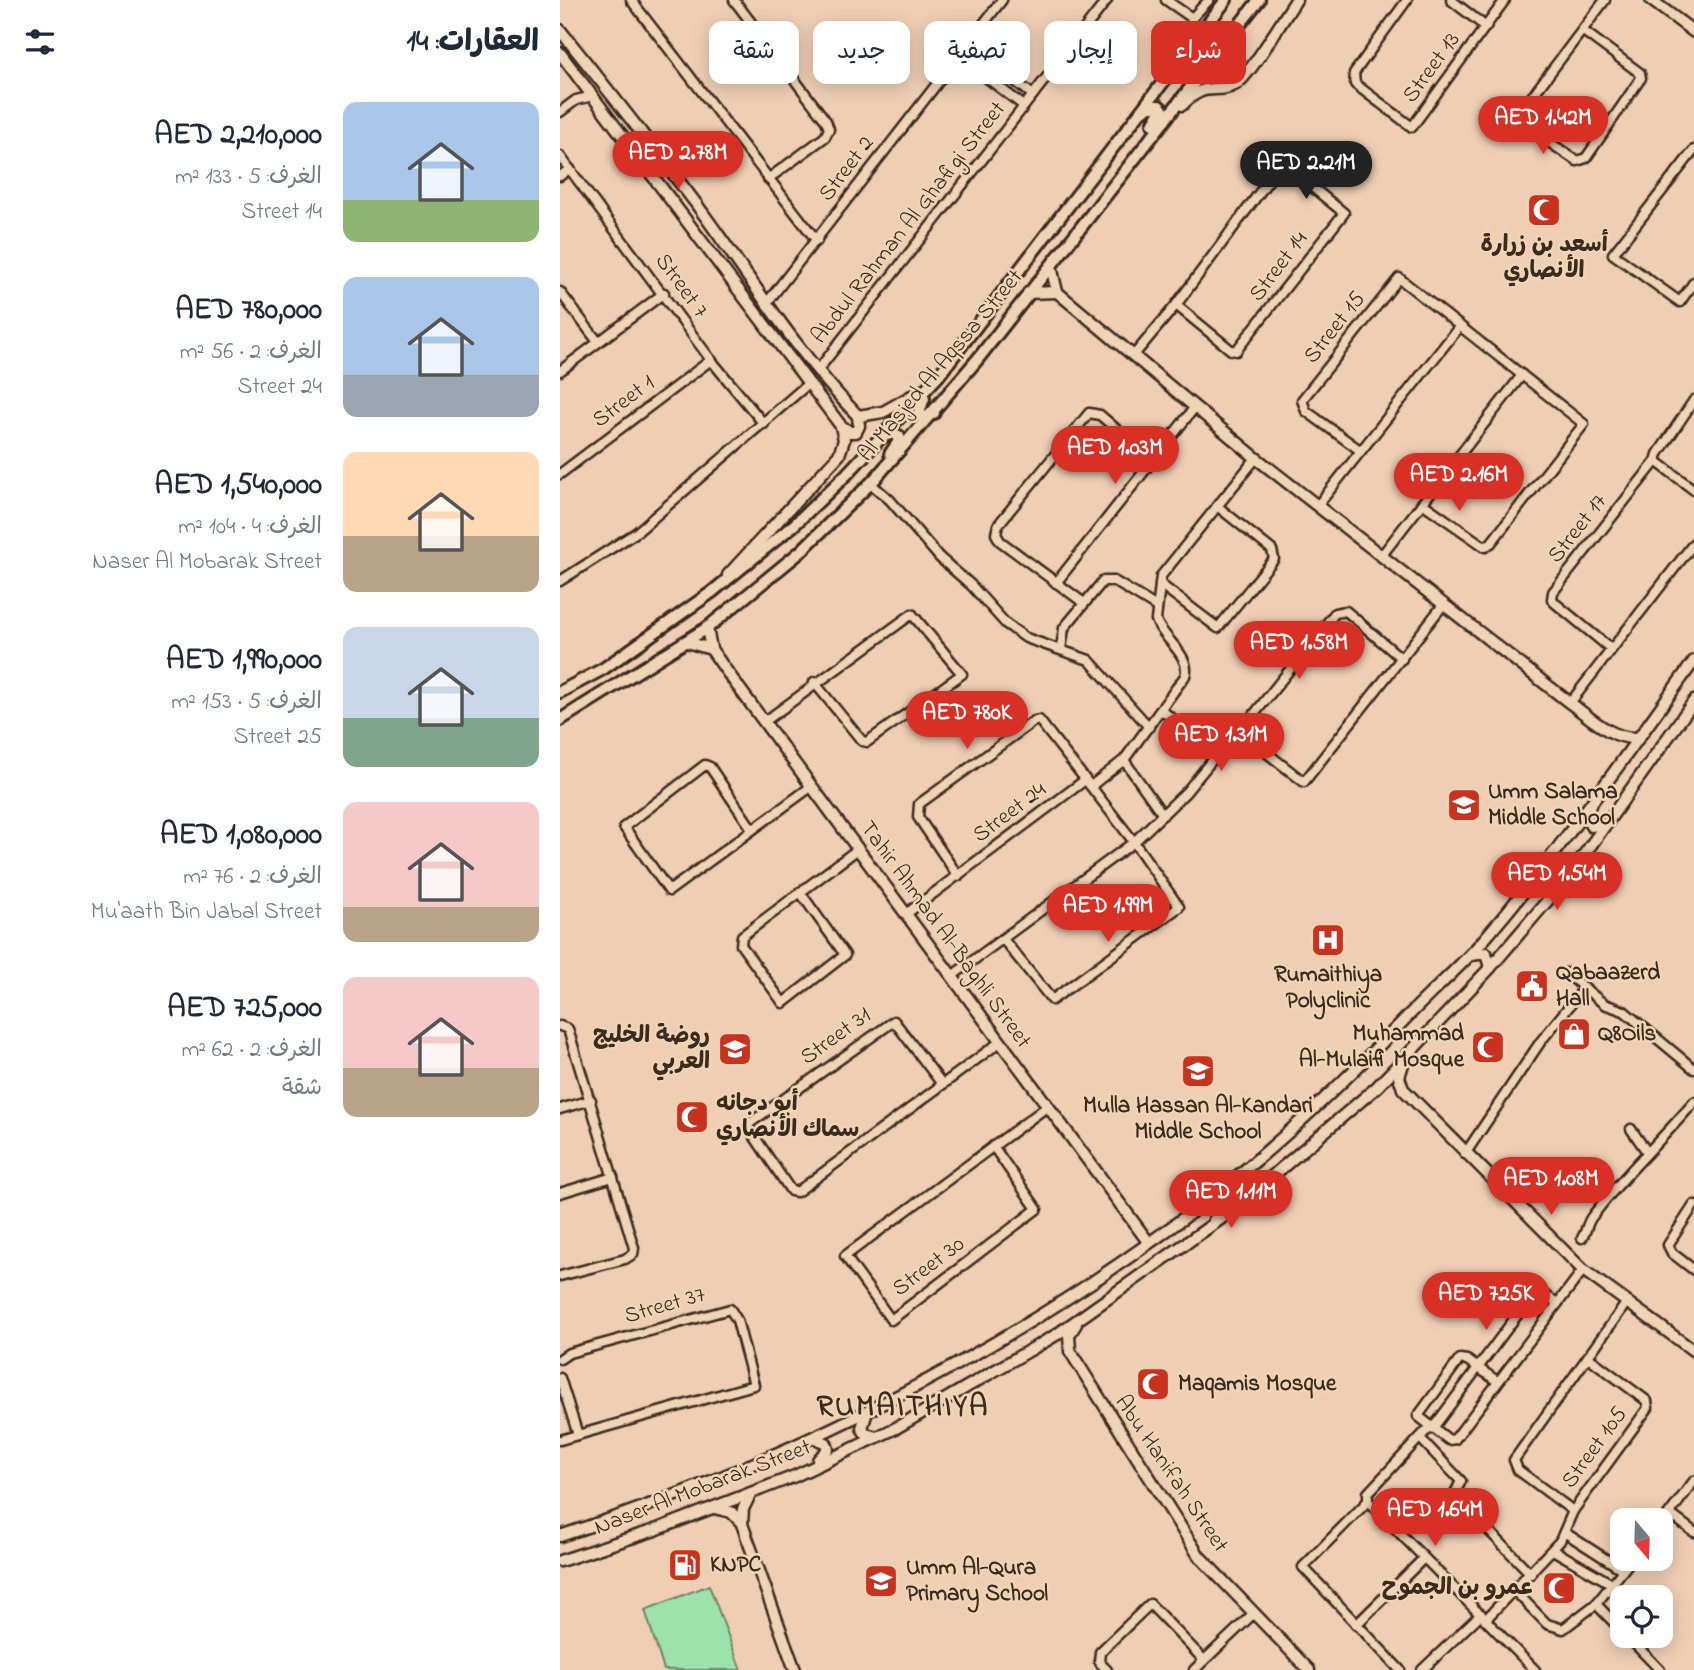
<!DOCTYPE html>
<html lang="ar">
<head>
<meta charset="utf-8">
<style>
	body { margin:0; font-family:"Indie Flower","Playpen Sans Arabic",sans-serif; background:#f6f6f7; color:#1f2937; direction:rtl; height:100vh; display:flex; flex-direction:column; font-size:26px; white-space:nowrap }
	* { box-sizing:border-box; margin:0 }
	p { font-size:23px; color:#747a83 }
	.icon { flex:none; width:38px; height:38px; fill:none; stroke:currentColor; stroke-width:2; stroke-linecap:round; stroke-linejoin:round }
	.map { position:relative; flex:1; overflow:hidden; direction:ltr }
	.panel { display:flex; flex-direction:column; background:#fff; width:560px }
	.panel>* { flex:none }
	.top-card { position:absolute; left:21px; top:21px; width:665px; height:63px; direction:rtl; display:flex; gap:14px }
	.needle { width:46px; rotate:161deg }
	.controls { position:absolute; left:1050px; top:1508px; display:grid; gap:14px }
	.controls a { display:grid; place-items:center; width:63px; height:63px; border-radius:14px; background:#fff; box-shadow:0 4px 18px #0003; font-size:35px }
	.price { position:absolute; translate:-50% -60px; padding:0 16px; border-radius:24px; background:#d93025; color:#fff; font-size:23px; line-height:46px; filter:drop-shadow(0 2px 4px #0008) }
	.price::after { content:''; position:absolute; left:50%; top:42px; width:21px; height:16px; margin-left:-10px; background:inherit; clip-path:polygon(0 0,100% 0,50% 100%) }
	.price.on { background:#222; color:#fff }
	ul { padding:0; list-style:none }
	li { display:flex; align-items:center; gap:21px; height:175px; padding:0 21px }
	li span { display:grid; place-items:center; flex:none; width:196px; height:140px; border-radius:14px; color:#555 }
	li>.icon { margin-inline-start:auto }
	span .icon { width:84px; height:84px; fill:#fffc; stroke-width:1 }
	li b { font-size:30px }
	h2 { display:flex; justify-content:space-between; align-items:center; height:84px; padding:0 21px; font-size:30px }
	.tag { padding:0 24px; border-radius:14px; background:#fff; box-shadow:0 4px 18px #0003; font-size:24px; line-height:63px }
	.tag.on { background:#d93025; color:#fff }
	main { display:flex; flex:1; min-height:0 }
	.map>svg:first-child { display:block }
	.green { fill:#9de1ac; stroke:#6c8665; stroke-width:2 }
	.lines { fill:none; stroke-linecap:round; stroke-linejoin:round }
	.minor-casing { stroke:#3b2a1e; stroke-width:13 }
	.tertiary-casing { stroke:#3b2a1e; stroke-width:15 }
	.secondary-casing { stroke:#3b2a1e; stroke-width:16 }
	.minor { stroke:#efd4b6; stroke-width:8 }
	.tertiary { stroke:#efd4b6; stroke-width:10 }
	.secondary { stroke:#efd4b6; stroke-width:10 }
	.labels { text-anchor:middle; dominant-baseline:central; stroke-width:5; stroke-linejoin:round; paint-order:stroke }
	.street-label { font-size:23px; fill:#3b2a1e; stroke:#efd4b6 }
	.poi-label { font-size:23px; font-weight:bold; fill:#3b2a1e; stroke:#efd4b6; text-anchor:start }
	.district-label { font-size:30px; font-weight:bold; letter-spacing:2px; fill:#3b2a1e; stroke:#efd4b6 }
</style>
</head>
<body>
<main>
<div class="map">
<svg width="1134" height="1670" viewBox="0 0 1134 1670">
	<rect width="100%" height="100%" fill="#efceb4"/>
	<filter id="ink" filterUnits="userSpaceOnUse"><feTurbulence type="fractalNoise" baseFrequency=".0143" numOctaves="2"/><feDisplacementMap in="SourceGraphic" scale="14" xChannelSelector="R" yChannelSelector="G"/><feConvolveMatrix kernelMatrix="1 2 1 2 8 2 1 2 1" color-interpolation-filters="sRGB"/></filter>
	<g filter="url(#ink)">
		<polygon class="green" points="149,1585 181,1670 104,1670 85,1610"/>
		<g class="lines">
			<g class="minor-casing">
				<g id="minor">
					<polyline points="71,0 257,241"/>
					<polyline points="174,0 266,121 269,129 265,137 208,179"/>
					<polyline points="606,0 632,18 649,0"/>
					<polyline points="847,0 794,73 795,84 852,127 945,0"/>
					<polyline points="891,0 926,27"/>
					<polyline points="1022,30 1080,73 1081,78 1026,158 1017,161 955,119 1045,0"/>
					<polyline points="407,44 473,95"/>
					<polyline points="398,56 464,106"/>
					<polyline points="0,112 16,100 33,96"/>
					<polyline points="1134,150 1053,254 1120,302 1134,282"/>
					<polyline points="0,156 151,360 204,424"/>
					<polyline points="0,176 10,169"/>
					<polyline points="0,292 38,342"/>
					<polyline points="206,304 442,0"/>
					<polyline points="574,355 616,305 720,165 730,169 784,213 676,351 671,350 616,305"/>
					<polyline points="258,370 547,0"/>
					<polyline points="0,371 104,293"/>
					<polyline points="801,451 746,411 742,400 839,278 1024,424 931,543 925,547 862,503"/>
					<polyline points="1096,461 1134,490"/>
					<polyline points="0,474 151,360"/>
					<polyline points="310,483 330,500 380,558 411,585 446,624 466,638 529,660 589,727"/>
					<polyline points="758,505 900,326"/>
					<polyline points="822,555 962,375"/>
					<polyline points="0,581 77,532 249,383"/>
					<polyline points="496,583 635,407"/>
					<polyline points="600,584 658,628 714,559 712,550 657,506"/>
					<polyline points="524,603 440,541 436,534 438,525 529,413 540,415 593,461"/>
					<polyline points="501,649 504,628 543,581 554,581 595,606"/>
					<polyline points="1051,649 995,603 992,599 993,592 1096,461 1098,454 1134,400"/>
					<polyline points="1010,703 1134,543"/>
					<polyline points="601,710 658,753"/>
					<polyline points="204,722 352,614 402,674 307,742 302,741 254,682"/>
					<polyline points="680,732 744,782 883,605"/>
					<polyline points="564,760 603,815"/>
					<path d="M531 786 564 760 625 676C632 656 602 638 596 620L601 576 696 458"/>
					<polyline points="192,829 150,767 145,765 64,827 109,891 252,786"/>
					<polyline points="398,876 358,817 359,804 474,721 479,720 574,842 619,907 492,1000 443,939"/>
					<polyline points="240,892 285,955 223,1003 181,945 182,936 298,849"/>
					<polyline points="346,914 525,780"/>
					<polyline points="1006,973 1044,1004 1064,1011 1134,1069"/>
					<polyline points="392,976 574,842 626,792 670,738 680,732 775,613 786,611 842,659"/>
					<polyline points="0,1026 8,1029 74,1248 73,1254 65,1259 0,1276"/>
					<polyline points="382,1084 334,1021 190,1123 188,1127 231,1191 237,1192 440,1042"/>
					<polyline points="0,1109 31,1100"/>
					<polyline points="1071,1129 1087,1152"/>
					<polyline points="433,1146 477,1209 331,1320 285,1256 488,1106"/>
					<polyline points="905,1154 981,1041 1024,988"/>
					<polyline points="0,1193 53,1177"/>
					<polyline points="1134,1205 1108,1245 1112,1253 1134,1270"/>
					<path d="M1022 1238C1026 1232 1027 1224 1031 1218 1062 1176 1100 1142 1134 1102"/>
					<polyline points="0,1359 9,1353 170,1309 177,1320 194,1385 0,1440"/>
					<polyline points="0,1378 18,1435"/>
					<polyline points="937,1381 907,1360 900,1359 858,1416 889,1440 895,1439 1023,1270"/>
					<polyline points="860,1438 901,1481 895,1493 898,1499 971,1574"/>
					<polyline points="808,1501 808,1493 866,1431 873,1428 976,1290 996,1302"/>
					<polyline points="808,1501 975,1670"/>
					<polyline points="808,1501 743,1567 840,1670"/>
					<polyline points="1013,1511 958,1470 954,1460 1067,1302"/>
					<polyline points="1110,1514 1134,1532"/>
					<polyline points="1101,1525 1134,1481"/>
					<polyline points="1004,1532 1063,1570"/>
					<polyline points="993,1550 1052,1584"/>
					<polyline points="954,1590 987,1624 1003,1629 1036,1604 1072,1559"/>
					<polyline points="1036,1604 1062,1631"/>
					<polyline points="926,1619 1000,1541 1013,1511 1088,1408 1087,1401 1028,1357"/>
					<polyline points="796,1625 864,1558"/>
					<polyline points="1067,1636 1100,1670"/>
					<polyline points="547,1670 539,1662 540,1652 590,1604 644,1660"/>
					<polyline points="634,1670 694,1613"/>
					<polyline points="862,1670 921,1614"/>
				</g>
			</g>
			<g class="tertiary-casing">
				<g id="tertiary">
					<polyline points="1091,0 1134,32"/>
					<path d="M0 30C45 86 90 143 134 201 188 274 235 351 298 416L323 412 362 390"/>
					<polyline points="673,38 660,63 661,73 667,78 677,77 685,71"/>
					<polyline points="0,53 281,426 284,440 279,455 168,575"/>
					<path d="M622 105C647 79 655 96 676 84 689 77 725 16 736 0"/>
					<path d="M491 266 497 292 696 458 1010 703C1031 718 1051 739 1077 738"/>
					<polyline points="468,293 497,292"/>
					<polyline points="281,426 290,432 296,432 299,426 298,416"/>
					<polyline points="147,628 151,649 165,669 589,1243"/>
					<polyline points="127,642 151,649"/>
					<polyline points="1029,807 1027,818 1031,826 1047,824"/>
					<polyline points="911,955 926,953 930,968"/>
					<polyline points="843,1064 839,1077 843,1089 1023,1270 1134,1351"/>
					<polyline points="645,1202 657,1203 661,1210 654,1220"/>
					<polyline points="516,1324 509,1335 510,1351 639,1556 749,1670"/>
					<polyline points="307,1412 302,1428 306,1434 316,1437"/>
					<polyline points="255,1438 266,1443 268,1449 258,1460"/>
					<polyline points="191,1493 183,1509 182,1524 235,1670"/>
					<polyline points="154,1508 171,1512 182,1523"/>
					<path d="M0 1536C234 1460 453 1349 649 1199 720 1144 786 1080 849 1015 872 991 899 968 921 943 998 854 1065 756 1134 661"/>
					<polyline points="0,1561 95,1530 235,1476 336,1428 496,1335 669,1213 817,1087 930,968 1011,873 1134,701"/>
				</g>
			</g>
			<g class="secondary-casing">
				<g id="secondary">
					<polyline points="583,111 589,106 599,106 602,109 593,124"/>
					<polyline points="364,398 358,415 367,417 374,413"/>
					<polyline points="322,437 332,433 339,436 339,441 330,454"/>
					<polyline points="0,692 43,669 152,592 235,524 286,475 379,375 666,0"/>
					<polyline points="0,720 147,628 239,553 314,480 417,360 699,0"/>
				</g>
			</g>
			<use href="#minor" class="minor"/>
			<use href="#tertiary" class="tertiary"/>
			<use href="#secondary" class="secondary"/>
		</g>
	</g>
	<defs>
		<g id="mosque-square" transform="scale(1.75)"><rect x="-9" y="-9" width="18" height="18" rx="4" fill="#c8321e" stroke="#efd4b6"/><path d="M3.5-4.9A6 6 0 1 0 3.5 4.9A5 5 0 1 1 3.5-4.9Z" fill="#fff"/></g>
		<g id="school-square" transform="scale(1.75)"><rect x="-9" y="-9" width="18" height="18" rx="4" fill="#c8321e" stroke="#efd4b6"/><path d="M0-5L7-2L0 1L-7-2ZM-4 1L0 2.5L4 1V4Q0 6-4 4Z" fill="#fff"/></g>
		<g id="hospital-square" transform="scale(1.75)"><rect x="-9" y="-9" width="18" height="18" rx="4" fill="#c8321e" stroke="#efd4b6"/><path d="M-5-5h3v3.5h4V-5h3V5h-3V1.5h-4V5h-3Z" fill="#fff"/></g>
		<g id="civic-square" transform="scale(1.75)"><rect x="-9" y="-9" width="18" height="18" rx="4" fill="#c8321e" stroke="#efd4b6"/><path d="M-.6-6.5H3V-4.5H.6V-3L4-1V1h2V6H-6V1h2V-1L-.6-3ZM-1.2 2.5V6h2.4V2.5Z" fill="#fff"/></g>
		<g id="shop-square" transform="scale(1.75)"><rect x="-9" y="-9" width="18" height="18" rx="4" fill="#c8321e" stroke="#efd4b6"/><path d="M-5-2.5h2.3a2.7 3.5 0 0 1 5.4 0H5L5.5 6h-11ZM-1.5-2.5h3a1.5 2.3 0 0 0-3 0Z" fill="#fff"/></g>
		<g id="fuel-square" transform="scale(1.75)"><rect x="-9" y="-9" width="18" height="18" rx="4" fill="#c8321e" stroke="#efd4b6"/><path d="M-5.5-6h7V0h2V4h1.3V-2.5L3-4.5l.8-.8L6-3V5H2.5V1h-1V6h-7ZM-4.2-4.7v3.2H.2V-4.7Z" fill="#fff"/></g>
	</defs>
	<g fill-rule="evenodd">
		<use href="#mosque-square" x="984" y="210"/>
		<use href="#school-square" x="904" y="805"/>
		<use href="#hospital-square" x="768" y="940"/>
		<use href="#civic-square" x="972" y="986"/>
		<use href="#shop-square" x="1014" y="1034"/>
		<use href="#mosque-square" x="928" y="1047"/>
		<use href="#school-square" x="175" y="1049"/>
		<use href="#school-square" x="638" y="1071"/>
		<use href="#mosque-square" x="132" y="1117"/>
		<use href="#mosque-square" x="593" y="1384"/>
		<use href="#fuel-square" x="125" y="1565"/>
		<use href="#school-square" x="321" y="1581"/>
		<use href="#mosque-square" x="999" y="1588"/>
	</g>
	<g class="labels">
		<g class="street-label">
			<text transform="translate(872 68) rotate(-54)">Street 13</text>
			<text transform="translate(287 169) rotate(-53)">Street 2</text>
			<text transform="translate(349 223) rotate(-52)">Abdul Rahman Al Ghafigi Street</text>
			<text transform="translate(719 267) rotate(-53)">Street 14</text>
			<text transform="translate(121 286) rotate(54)">Street 7</text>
			<text transform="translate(775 328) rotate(-52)">Street 15</text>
			<text transform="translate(381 366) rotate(-50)">Al Masjed Al Aqssa Street</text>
			<text transform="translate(64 402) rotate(-37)">Street 1</text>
			<text transform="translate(1018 529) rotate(-52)">Street 17</text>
			<text transform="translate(450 813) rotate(-37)">Street 24</text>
			<text transform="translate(385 935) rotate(54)">Tahir Ahmad Al-Baghli Street</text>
			<text transform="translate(276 1037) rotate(-36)">Street 31</text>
			<text transform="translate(369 1267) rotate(-37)">Street 30</text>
			<text transform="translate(105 1306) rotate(-16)">Street 37</text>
			<text transform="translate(1035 1448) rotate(-54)">Street 105</text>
			<text transform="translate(611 1474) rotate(56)">Abu Hanifah Street</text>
			<text transform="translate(143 1488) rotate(-21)">Naser Al Mobarak Street</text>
		</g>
		<g class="poi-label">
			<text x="984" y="245" text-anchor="middle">أسعد بن زرارة<tspan x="984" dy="26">الأنصاري</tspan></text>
			<text x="928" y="792">Umm Salama<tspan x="928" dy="26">Middle School</tspan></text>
			<text x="996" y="973">Qabaazerd<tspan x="996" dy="26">Hall</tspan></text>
			<text x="768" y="975" text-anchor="middle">Rumaithiya<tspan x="768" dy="26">Polyclinic</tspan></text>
			<text x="904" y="1034" text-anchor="end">Muhammad<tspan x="904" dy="26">Al-Mulaifi Mosque</tspan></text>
			<text x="1038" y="1034">Q8Oils</text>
			<text x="150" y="1036" text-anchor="end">روضة الخليج<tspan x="150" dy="26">العربي</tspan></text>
			<text x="156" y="1104">أبو دجانه<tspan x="156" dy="26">سماك الأنصاري</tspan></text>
			<text x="638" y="1106" text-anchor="middle">Mulla Hassan Al-Kandari<tspan x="638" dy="26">Middle School</tspan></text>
			<text x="618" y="1384">Maqamis Mosque</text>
			<text x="150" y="1565">KNPC</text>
			<text x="346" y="1568">Umm Al-Qura<tspan x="346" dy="26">Primary School</tspan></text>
			<text x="974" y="1588" text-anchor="end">عمرو بن الجموح</text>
		</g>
		<g class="district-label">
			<text x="343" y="1408">RUMAITHIYA</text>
		</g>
	</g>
</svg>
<div class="controls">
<a><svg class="needle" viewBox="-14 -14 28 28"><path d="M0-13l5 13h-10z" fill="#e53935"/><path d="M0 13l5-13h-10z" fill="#747a83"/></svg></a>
<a><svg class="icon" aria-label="locate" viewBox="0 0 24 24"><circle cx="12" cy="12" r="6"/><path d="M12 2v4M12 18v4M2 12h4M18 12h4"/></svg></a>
</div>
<b class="price" style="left:983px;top:156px">AED 1.42M</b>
<b class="price" style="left:118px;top:191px">AED 2.78M</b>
<b class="price on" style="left:746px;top:201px">AED 2.21M</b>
<b class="price" style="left:555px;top:486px">AED 1.03M</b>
<b class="price" style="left:899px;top:513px">AED 2.16M</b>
<b class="price" style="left:739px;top:681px">AED 1.58M</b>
<b class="price" style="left:407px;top:751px">AED 780K</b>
<b class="price" style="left:661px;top:773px">AED 1.31M</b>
<b class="price" style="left:997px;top:912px">AED 1.54M</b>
<b class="price" style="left:548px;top:944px">AED 1.99M</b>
<b class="price" style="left:991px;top:1217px">AED 1.08M</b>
<b class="price" style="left:671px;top:1230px">AED 1.11M</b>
<b class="price" style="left:926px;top:1332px">AED 725K</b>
<b class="price" style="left:875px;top:1548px">AED 1.64M</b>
<div class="top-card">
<a class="tag on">شراء</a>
<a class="tag">إيجار</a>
<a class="tag">تصفية</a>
<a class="tag">جديد</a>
<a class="tag">شقة</a>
</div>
</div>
<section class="panel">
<h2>العقارات: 14<svg class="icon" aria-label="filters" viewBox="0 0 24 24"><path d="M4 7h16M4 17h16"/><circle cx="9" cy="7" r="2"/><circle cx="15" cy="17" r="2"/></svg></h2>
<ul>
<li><span style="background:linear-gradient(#a9c7e8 70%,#8fb573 0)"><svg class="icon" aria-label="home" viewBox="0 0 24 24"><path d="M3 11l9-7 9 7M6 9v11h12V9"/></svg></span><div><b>AED 2,210,000</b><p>الغرف: 5 · 133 m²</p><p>Street 14</p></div></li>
<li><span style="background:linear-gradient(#a9c7e8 70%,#9aa5b1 0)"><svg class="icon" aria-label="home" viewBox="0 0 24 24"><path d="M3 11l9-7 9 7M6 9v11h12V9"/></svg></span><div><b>AED 780,000</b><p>الغرف: 2 · 56 m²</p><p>Street 24</p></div></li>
<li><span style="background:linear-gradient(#ffd9b3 60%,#b9a48a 0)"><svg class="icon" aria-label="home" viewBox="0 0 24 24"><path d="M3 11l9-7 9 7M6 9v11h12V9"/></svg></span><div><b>AED 1,540,000</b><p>الغرف: 4 · 104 m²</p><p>Naser Al Mobarak Street</p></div></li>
<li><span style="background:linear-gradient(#c9d6e8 65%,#7fa58c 0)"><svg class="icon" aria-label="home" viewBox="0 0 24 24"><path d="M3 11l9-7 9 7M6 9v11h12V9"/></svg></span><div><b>AED 1,990,000</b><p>الغرف: 5 · 153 m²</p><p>Street 25</p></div></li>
<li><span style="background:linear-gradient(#f6c9c9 75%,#b9a48a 0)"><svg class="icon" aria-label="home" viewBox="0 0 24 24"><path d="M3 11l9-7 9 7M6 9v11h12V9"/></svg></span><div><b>AED 1,080,000</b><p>الغرف: 2 · 76 m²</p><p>Mu'aath Bin Jabal Street</p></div></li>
<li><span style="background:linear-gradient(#f6c9c9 65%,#b9a48a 0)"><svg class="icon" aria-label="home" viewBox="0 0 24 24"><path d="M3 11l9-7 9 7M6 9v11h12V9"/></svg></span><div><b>AED 725,000</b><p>الغرف: 2 · 62 m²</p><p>شقة</p></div></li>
</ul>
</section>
</main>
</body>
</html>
